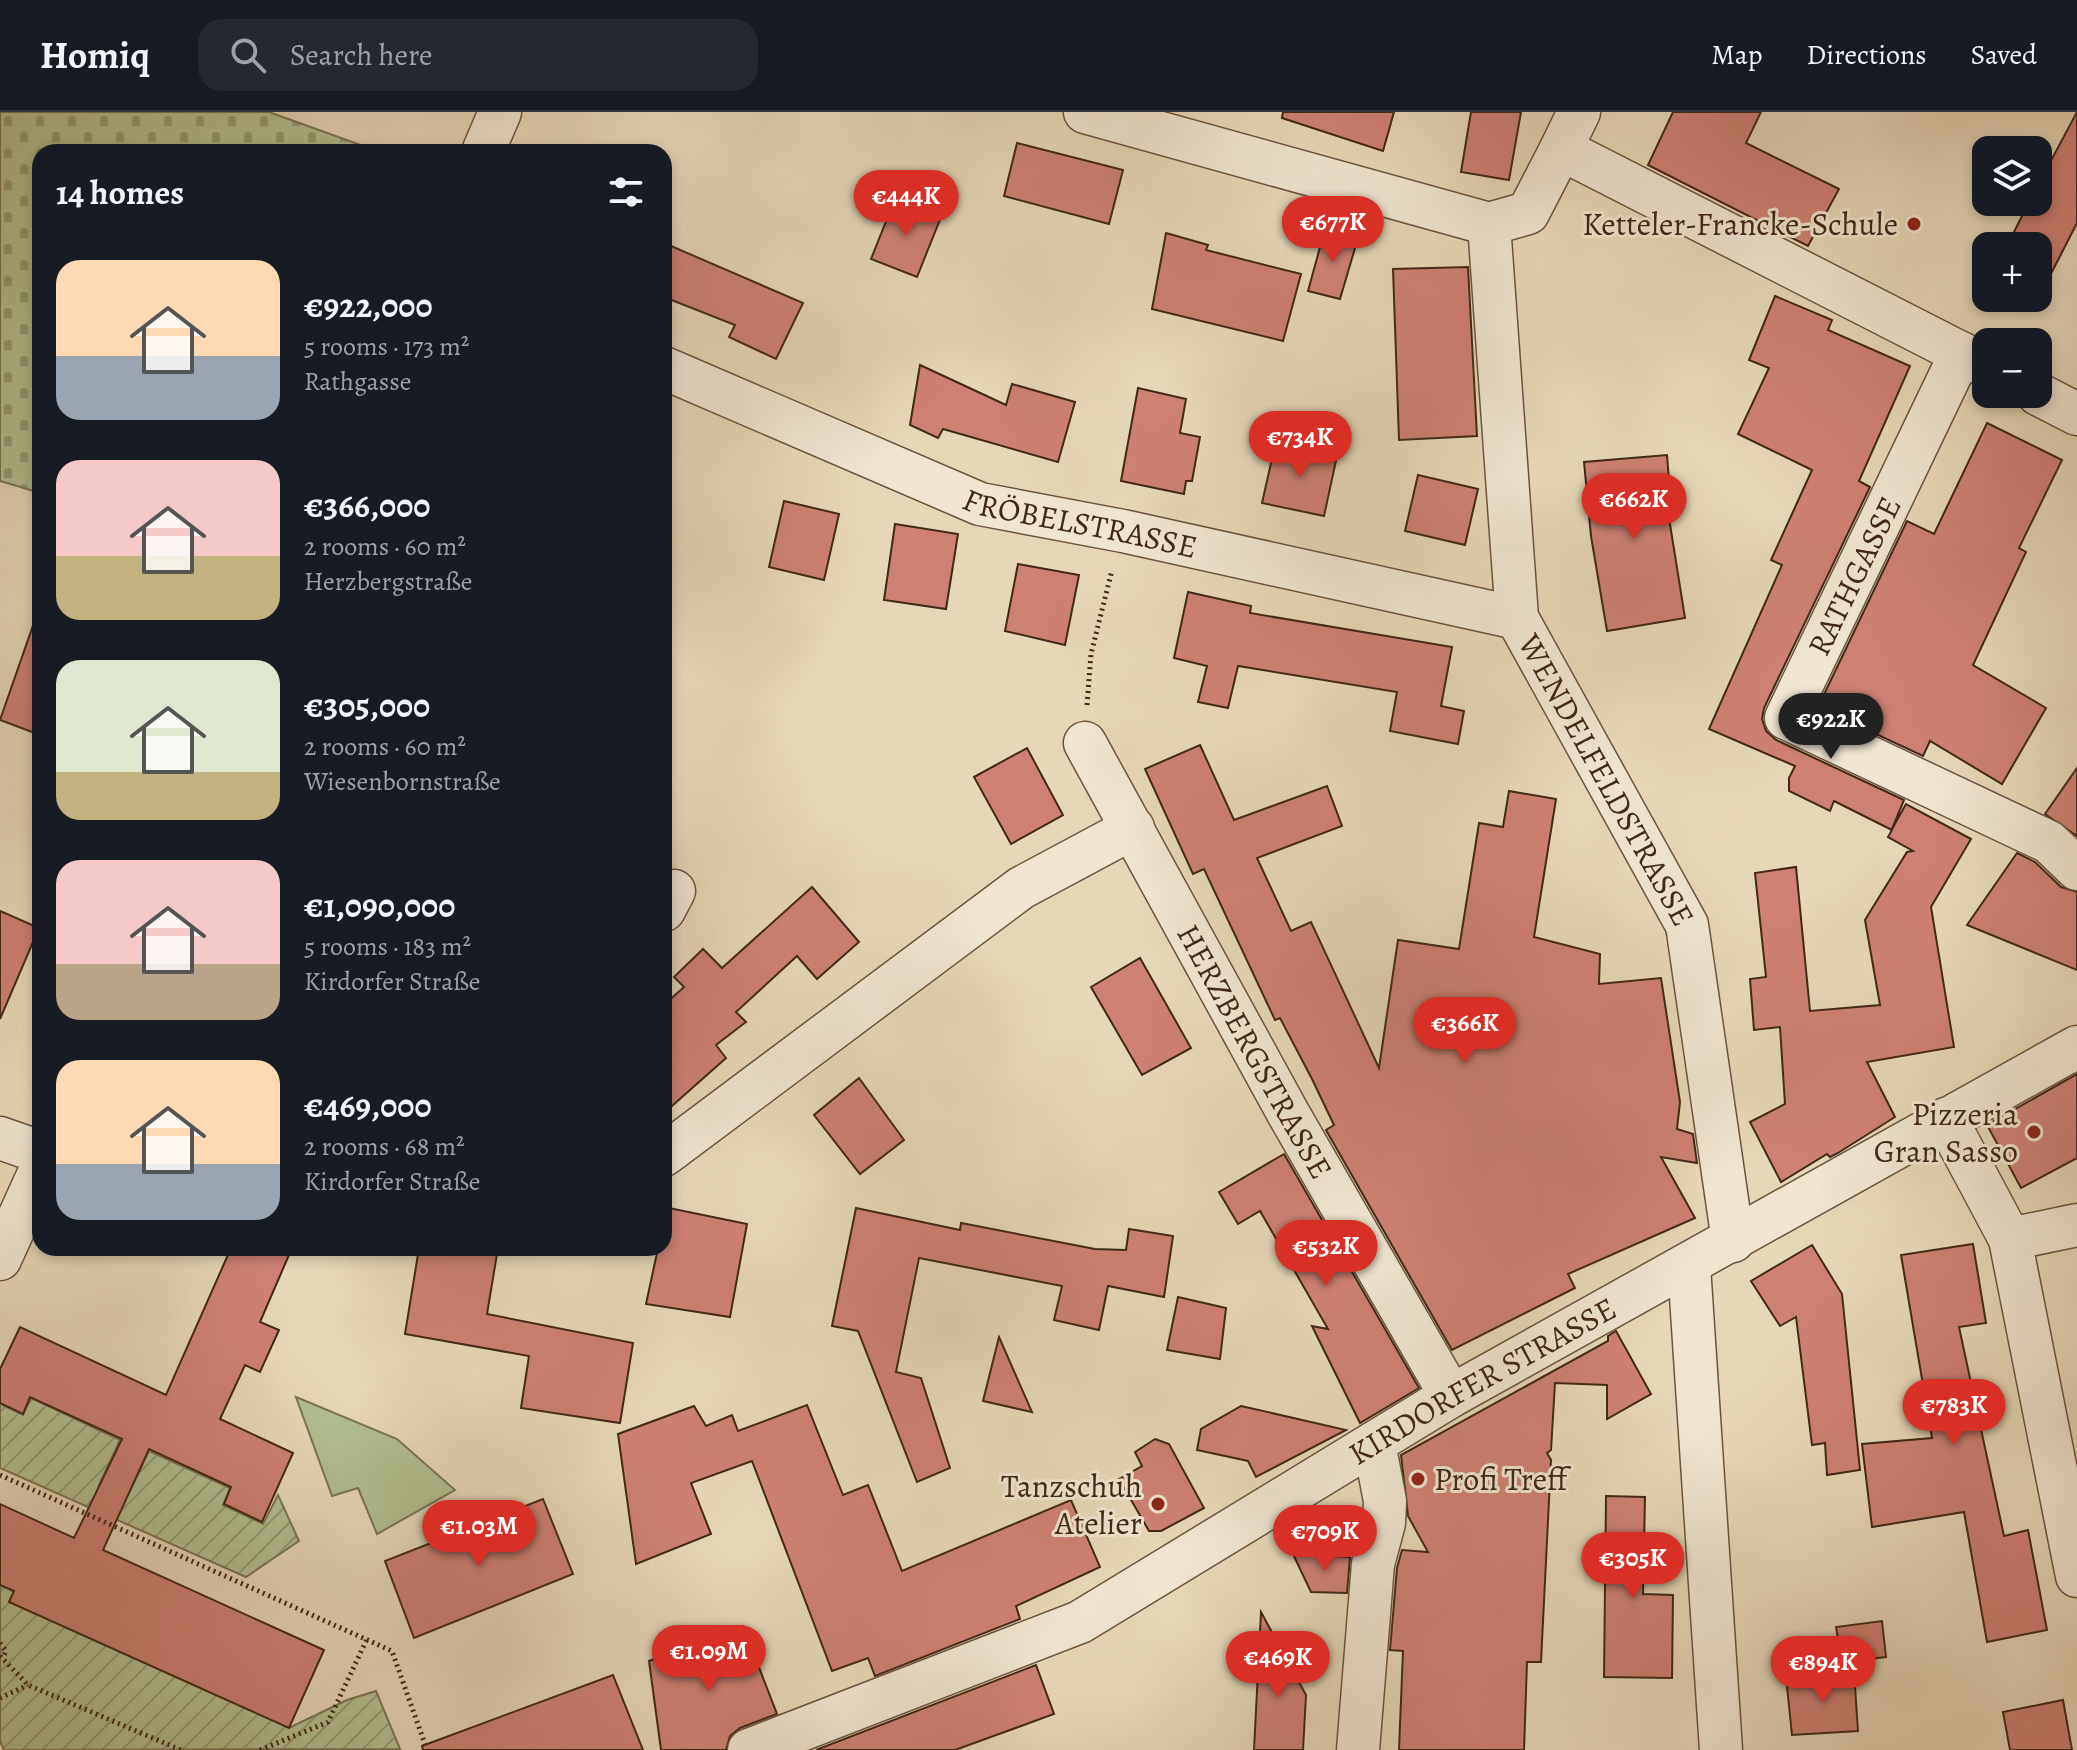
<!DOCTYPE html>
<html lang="en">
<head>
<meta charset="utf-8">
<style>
	body { margin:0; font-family:Alegreya,serif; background:#242831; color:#f1f3f6; height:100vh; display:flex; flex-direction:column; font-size:30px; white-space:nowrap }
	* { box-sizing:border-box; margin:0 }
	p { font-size:26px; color:#9ea1a6 }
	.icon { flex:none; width:44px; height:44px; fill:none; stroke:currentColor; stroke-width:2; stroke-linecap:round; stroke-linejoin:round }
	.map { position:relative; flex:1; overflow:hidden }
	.side { position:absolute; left:32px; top:32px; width:640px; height:1112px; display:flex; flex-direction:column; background:#171b24; border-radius:24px; box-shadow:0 4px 12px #0003 }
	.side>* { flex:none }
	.buttons { position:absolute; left:1972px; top:24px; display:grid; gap:16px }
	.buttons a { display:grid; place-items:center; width:80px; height:80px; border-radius:16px; background:#171b24; box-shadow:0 4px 12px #0003; font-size:40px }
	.price { position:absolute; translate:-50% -68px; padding:0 18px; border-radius:28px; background:#d93025; color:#fff; font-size:26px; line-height:52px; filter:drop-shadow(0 2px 4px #0008) }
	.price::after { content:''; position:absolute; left:50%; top:48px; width:24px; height:18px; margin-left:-12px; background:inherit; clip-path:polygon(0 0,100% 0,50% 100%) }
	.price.current { background:#222; color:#fff }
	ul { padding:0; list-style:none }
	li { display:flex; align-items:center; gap:24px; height:200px; padding:0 24px }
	li span { display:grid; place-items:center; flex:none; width:224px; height:160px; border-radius:24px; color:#555 }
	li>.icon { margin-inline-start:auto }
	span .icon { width:96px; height:96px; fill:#fffc; stroke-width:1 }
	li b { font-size:34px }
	h2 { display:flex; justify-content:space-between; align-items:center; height:96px; padding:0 24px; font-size:34px }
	header { display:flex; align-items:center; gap:48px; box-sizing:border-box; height:112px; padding:0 40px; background:#171b24; border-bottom:2px solid #363941 }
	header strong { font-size:38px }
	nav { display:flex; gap:44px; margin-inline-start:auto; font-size:28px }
	.search { width:560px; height:72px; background:#242831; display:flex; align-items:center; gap:20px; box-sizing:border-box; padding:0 28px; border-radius:24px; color:#9ea1a6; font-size:30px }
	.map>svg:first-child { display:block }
	.cemetery { fill:url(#cemetery-stones); stroke:#797454; stroke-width:2 }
	.park { fill:#b2bf90; stroke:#797454; stroke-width:2 }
	.garden { fill:url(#garden-furrows); stroke:#797454; stroke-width:2 }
	.building { fill:#ce8074; stroke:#402818; stroke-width:2 }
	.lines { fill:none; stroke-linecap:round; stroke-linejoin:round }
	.minor-casing { stroke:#6a5440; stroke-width:45 }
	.path { stroke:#402818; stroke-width:5; stroke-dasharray:2 4; stroke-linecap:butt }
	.minor { stroke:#efe5d1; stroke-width:42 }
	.poi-dot { fill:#8f2418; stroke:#efe5d1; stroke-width:3 }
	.labels { text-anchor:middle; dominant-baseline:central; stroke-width:6; stroke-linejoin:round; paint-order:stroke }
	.poi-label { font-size:32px; fill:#402818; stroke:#efe5d1; text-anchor:end }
	.street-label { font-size:32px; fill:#402818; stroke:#efe5d1 }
</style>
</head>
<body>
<header>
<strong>Homiq</strong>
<div class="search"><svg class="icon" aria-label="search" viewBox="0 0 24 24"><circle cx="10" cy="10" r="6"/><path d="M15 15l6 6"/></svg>Search here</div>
<nav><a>Map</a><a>Directions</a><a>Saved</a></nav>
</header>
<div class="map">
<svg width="2077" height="1638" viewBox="0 0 2077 1638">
	<defs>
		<pattern id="cemetery-stones" width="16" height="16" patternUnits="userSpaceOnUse" patternTransform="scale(2)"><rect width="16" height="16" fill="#b2bf90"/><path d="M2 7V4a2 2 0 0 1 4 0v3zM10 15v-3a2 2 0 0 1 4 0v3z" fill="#929b75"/></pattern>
		<pattern id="garden-furrows" width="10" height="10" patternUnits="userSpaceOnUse" patternTransform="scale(2)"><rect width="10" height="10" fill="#b2bf90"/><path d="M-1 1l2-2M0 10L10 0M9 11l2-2" fill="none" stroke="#929b75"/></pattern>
	</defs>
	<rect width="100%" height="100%" fill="#e6d7b8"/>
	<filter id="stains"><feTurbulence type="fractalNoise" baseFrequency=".0025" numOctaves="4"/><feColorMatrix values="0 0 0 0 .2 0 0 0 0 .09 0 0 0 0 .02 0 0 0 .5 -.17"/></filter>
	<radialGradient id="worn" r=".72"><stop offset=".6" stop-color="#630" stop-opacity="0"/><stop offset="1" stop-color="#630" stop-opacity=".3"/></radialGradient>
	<polygon class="cemetery" points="0,0 269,0 380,40 40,40 40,381 0,369"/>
	<polygon class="park" points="296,1285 397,1327 455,1378 377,1422 358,1376 332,1384"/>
	<g class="garden">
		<polygon points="31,1286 120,1328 99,1373 127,1385 149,1339 230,1376 223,1393 263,1412 278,1383 299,1429 246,1465 0,1356 0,1292 23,1303"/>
		<polygon points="0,1473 289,1616 347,1588 376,1579 400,1637 4,1638 0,1629"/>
	</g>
	<g class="building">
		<polygon points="1283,0 1394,0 1383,39 1282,6"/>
		<polygon points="1471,0 1521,0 1509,68 1461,60"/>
		<polygon points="1673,0 1761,0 1746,31 1839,77 1808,134 1648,53"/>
		<polygon points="2077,0 2077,111 2038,187 2038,134 2007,134 2029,90 2038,90 2038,73"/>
		<polygon points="1017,31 1123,58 1109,112 1004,84"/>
		<polygon points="895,87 941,105 917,165 871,147"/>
		<polygon points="1325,117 1358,126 1340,187 1308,179"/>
		<polygon points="1166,121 1208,133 1206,138 1301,162 1283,229 1152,197"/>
		<polygon points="664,131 803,191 776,247 729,225 735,213 664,185"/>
		<polygon points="1468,155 1477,324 1399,328 1393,157"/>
		<polygon points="1775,184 1832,208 1828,218 1910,254 1859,369 1870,375 1764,596 1762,607 1766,619 1776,628 1904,688 1892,717 1906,692 1971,727 1931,795 1954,935 1867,950 1895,1005 1838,1041 1830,1045 1827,1042 1781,1070 1750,1010 1785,992 1780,915 1754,918 1750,867 1766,865 1755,761 1796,755 1810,899 1880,893 1865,808 1907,740 1913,739 1888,725 1892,718 1834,689 1830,699 1789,679 1789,666 1795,654 1709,617 1782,453 1771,448 1812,358 1738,322 1769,256 1749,248"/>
		<polygon points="920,253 1006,293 1012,272 1075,290 1058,350 943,317 938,326 910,313"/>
		<polygon points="1138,276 1186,287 1180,321 1200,325 1192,369 1186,369 1184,382 1121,369"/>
		<polygon points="1987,311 2062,348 2019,436 2026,440 1973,553 2046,596 2002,672 1930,629 1923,644 1818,595 1907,409 1934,422"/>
		<polygon points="1276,329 1337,344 1324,404 1262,391"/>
		<polygon points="1667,343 1672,406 1669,406 1685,506 1607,519 1591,424 1584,350"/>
		<polygon points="1418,363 1478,377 1465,433 1405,419"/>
		<polygon points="784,389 839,402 824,468 769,455"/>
		<polygon points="895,412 958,422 946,497 884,488"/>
		<polygon points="1018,452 1079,463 1065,533 1005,519"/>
		<polygon points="1188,480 1251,494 1250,501 1452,535 1441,594 1464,599 1458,632 1390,619 1397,580 1238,554 1228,596 1198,590 1207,554 1174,546"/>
		<polygon points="36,505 40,506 40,623 0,608"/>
		<polygon points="1200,633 1234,708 1327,674 1342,714 1257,746 1291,819 1311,810 1379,956 1398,828 1459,837 1479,711 1503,715 1509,679 1556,687 1534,825 1600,842 1599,872 1661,866 1680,990 1677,1017 1693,1022 1697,1051 1661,1045 1695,1106 1568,1162 1575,1176 1452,1238 1326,1018 1334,1013 1312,967 1280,906 1275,908 1204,757 1193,762 1145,657"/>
		<polygon points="1027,636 1063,703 1011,732 974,665"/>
		<polygon points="2077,656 2077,724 2045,702"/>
		<polygon points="2017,741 2035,750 2061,775 2077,780 2077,858 1967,813"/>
		<polygon points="812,775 859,830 817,867 797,844 736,900 746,910 716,933 726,946 664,1001 664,893 684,875 674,865 703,837 722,856"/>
		<polygon points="0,799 39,816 0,907"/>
		<polygon points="1140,846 1191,936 1142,963 1091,875"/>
		<polygon points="2077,962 2077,1046 2021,1076 1987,1013"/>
		<polygon points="859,966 904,1028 860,1062 814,1003"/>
		<polygon points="1284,1042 1419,1276 1360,1311 1312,1214 1328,1217 1260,1099 1238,1112 1219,1080"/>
		<polygon points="664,1095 747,1112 730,1205 646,1192 658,1136 664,1136"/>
		<polygon points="856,1096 960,1118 961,1111 1095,1137 1126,1138 1129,1117 1173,1124 1164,1185 1108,1174 1099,1218 1054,1208 1062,1174 919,1146 896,1260 921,1266 950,1356 917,1370 858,1219 832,1214"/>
		<polygon points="1973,1132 1986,1211 1959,1215 2004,1424 2028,1418 2047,1518 1987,1530 1964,1400 1872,1415 1862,1332 1932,1326 1901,1143"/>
		<polygon points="1812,1133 1842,1182 1860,1358 1827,1363 1825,1331 1812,1333 1796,1205 1780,1214 1751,1169"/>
		<polygon points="231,1136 292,1136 260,1210 279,1218 260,1260 245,1253 220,1307 293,1341 262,1410 224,1392 231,1375 149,1337 103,1438 324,1538 289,1616 9,1490 14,1479 0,1473 0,1392 74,1426 122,1327 30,1285 23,1302 0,1291 0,1257 20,1215 166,1283"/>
		<polygon points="419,1136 498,1136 487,1202 633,1231 620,1311 521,1296 529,1244 405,1222"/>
		<polygon points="1178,1185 1226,1196 1220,1247 1167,1238"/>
		<polygon points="1616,1219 1651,1282 1607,1307 1607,1273 1555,1271 1551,1338 1547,1341 1551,1348 1541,1550 1527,1550 1524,1638 1399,1638 1403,1539 1390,1538 1397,1456 1402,1438 1428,1440 1408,1404 1401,1343 1608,1229 1608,1224"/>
		<polygon points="999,1225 1032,1300 983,1289"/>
		<polygon points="807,1293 843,1383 868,1373 902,1459 1071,1388 1100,1455 1016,1494 1020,1507 875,1564 868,1546 832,1559 752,1349 691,1371 711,1422 636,1452 618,1322 694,1294 706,1314 732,1303 738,1319"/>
		<polygon points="1241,1294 1346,1318 1256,1365 1248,1349 1197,1338 1201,1317"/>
		<polygon points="1155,1327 1169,1332 1204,1396 1161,1419 1149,1419 1119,1367 1142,1354 1135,1340"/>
		<polygon points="1606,1384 1645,1385 1643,1482 1673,1483 1672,1566 1604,1565"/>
		<polygon points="543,1387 573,1462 414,1526 385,1449"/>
		<polygon points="1293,1442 1350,1445 1347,1481 1311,1480"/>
		<polygon points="1261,1500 1306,1583 1303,1638 1254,1638"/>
		<polygon points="1882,1509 1886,1545 1842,1550 1836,1515"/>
		<polygon points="743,1514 777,1602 740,1616 730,1624 726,1638 661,1638 649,1549"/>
		<polygon points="1036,1553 1054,1602 955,1638 816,1638"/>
		<polygon points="1854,1560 1858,1619 1792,1623 1786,1565"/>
		<polygon points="613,1563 643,1638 423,1638 422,1634"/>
		<polygon points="2063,1588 2072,1638 2010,1638 2003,1600"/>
	</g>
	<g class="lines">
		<g class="minor-casing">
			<g id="minor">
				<polyline points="1085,0 1489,112 1528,101 1561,37 1986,254"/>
				<polyline points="1561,37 1579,0"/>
				<polyline points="483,40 500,0"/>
				<path id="s1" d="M1489 112 1517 506 1687 813 1733 1129"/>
				<polyline points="1961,241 1786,606 2049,730 2077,757"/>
				<path id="s2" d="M664 256 980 392 1123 419 1517 506"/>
				<polyline points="2038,282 2077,302"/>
				<path id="s3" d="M1085 631 1288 1001 1451 1284"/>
				<polyline points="664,798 674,779"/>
				<polyline points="1946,1007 2010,1127 2077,1464"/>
				<polyline points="0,1026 40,1040"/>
				<polyline points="664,1043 1021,776 1133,716"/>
				<polyline points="2010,1127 2077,1113"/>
				<polyline points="0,1147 40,1059"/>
				<polyline points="1689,1154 1721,1638"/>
				<path id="s4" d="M749 1638 1080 1510 1451 1284 2077 935"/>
				<polyline points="1358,1638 1373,1452 1384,1411 1385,1389 1374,1331"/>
			</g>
		</g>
		<g class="path">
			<polyline points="1087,593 1091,542 1112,458"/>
			<polyline points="0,1363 392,1539 427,1638"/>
			<polyline points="0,1531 6,1539 3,1546"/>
			<polyline points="0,1544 28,1573 181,1638"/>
			<polyline points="0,1586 28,1573"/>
			<polyline points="260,1638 328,1610 367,1527"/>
		</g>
		<use href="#minor" class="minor"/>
	</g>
	<g class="poi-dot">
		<circle cx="1914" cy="112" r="8"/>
		<circle cx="2034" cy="1020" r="8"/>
		<circle cx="1418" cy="1367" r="8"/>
		<circle cx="1158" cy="1392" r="8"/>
	</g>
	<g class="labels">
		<g class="poi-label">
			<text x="1898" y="112">Ketteler-Francke-Schule</text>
			<text x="2018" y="1002">Pizzeria<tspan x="2018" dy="37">Gran Sasso</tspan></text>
			<text x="1434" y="1367" text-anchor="start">Profi Treff</text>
			<text x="1142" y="1374">Tanzschuh<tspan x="1142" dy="37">Atelier</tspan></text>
		</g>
		<g class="street-label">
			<text stroke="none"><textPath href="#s2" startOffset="446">FRÖBELSTRASSE</textPath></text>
			<text transform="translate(1854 464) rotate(-64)">RATHGASSE</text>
			<text stroke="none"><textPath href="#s1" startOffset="580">WENDELFELDSTRASSE</textPath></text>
			<text stroke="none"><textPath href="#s3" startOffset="352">HERZBERGSTRASSE</textPath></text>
			<text stroke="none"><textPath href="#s4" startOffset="824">KIRDORFER STRASSE</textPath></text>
		</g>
	</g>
	<rect width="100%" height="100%" filter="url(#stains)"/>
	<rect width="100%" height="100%" fill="url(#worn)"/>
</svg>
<div class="buttons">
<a><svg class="icon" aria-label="layers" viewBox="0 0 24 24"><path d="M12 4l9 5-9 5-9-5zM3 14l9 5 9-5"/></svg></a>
<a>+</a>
<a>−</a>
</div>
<b class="price" style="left:906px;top:126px">€444K</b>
<b class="price" style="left:1333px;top:152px">€677K</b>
<b class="price" style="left:1300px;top:367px">€734K</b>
<b class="price" style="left:1634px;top:429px">€662K</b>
<b class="price current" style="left:1831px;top:649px">€922K</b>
<b class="price" style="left:1465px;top:953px">€366K</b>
<b class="price" style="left:1326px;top:1176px">€532K</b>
<b class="price" style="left:1954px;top:1335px">€783K</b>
<b class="price" style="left:479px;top:1456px">€1.03M</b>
<b class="price" style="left:1325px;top:1461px">€709K</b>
<b class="price" style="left:1633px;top:1488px">€305K</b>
<b class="price" style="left:709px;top:1581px">€1.09M</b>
<b class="price" style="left:1278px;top:1587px">€469K</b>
<b class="price" style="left:1823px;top:1592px">€894K</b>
<section class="side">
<h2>14 homes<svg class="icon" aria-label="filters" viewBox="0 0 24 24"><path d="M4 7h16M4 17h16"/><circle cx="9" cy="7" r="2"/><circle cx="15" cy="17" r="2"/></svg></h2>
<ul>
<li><span style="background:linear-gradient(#ffd9b3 60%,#9aa5b1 0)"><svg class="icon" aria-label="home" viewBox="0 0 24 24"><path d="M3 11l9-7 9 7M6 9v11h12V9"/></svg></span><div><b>€922,000</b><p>5 rooms · 173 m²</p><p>Rathgasse</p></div></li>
<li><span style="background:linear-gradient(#f6c9c9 60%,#c2b280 0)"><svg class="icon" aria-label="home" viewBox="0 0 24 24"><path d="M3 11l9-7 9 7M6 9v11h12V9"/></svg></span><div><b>€366,000</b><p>2 rooms · 60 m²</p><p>Herzbergstraße</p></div></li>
<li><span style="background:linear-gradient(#dfe7d0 70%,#c2b280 0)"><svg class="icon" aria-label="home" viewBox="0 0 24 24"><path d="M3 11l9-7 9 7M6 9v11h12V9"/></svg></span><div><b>€305,000</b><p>2 rooms · 60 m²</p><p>Wiesenbornstraße</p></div></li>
<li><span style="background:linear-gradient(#f6c9c9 65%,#b9a48a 0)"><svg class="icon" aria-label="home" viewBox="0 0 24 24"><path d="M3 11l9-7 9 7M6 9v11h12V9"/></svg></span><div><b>€1,090,000</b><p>5 rooms · 183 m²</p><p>Kirdorfer Straße</p></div></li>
<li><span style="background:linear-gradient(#ffd9b3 65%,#9aa5b1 0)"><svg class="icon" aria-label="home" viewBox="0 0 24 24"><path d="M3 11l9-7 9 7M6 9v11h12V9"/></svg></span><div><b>€469,000</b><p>2 rooms · 68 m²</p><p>Kirdorfer Straße</p></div></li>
</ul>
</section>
</div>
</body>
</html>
